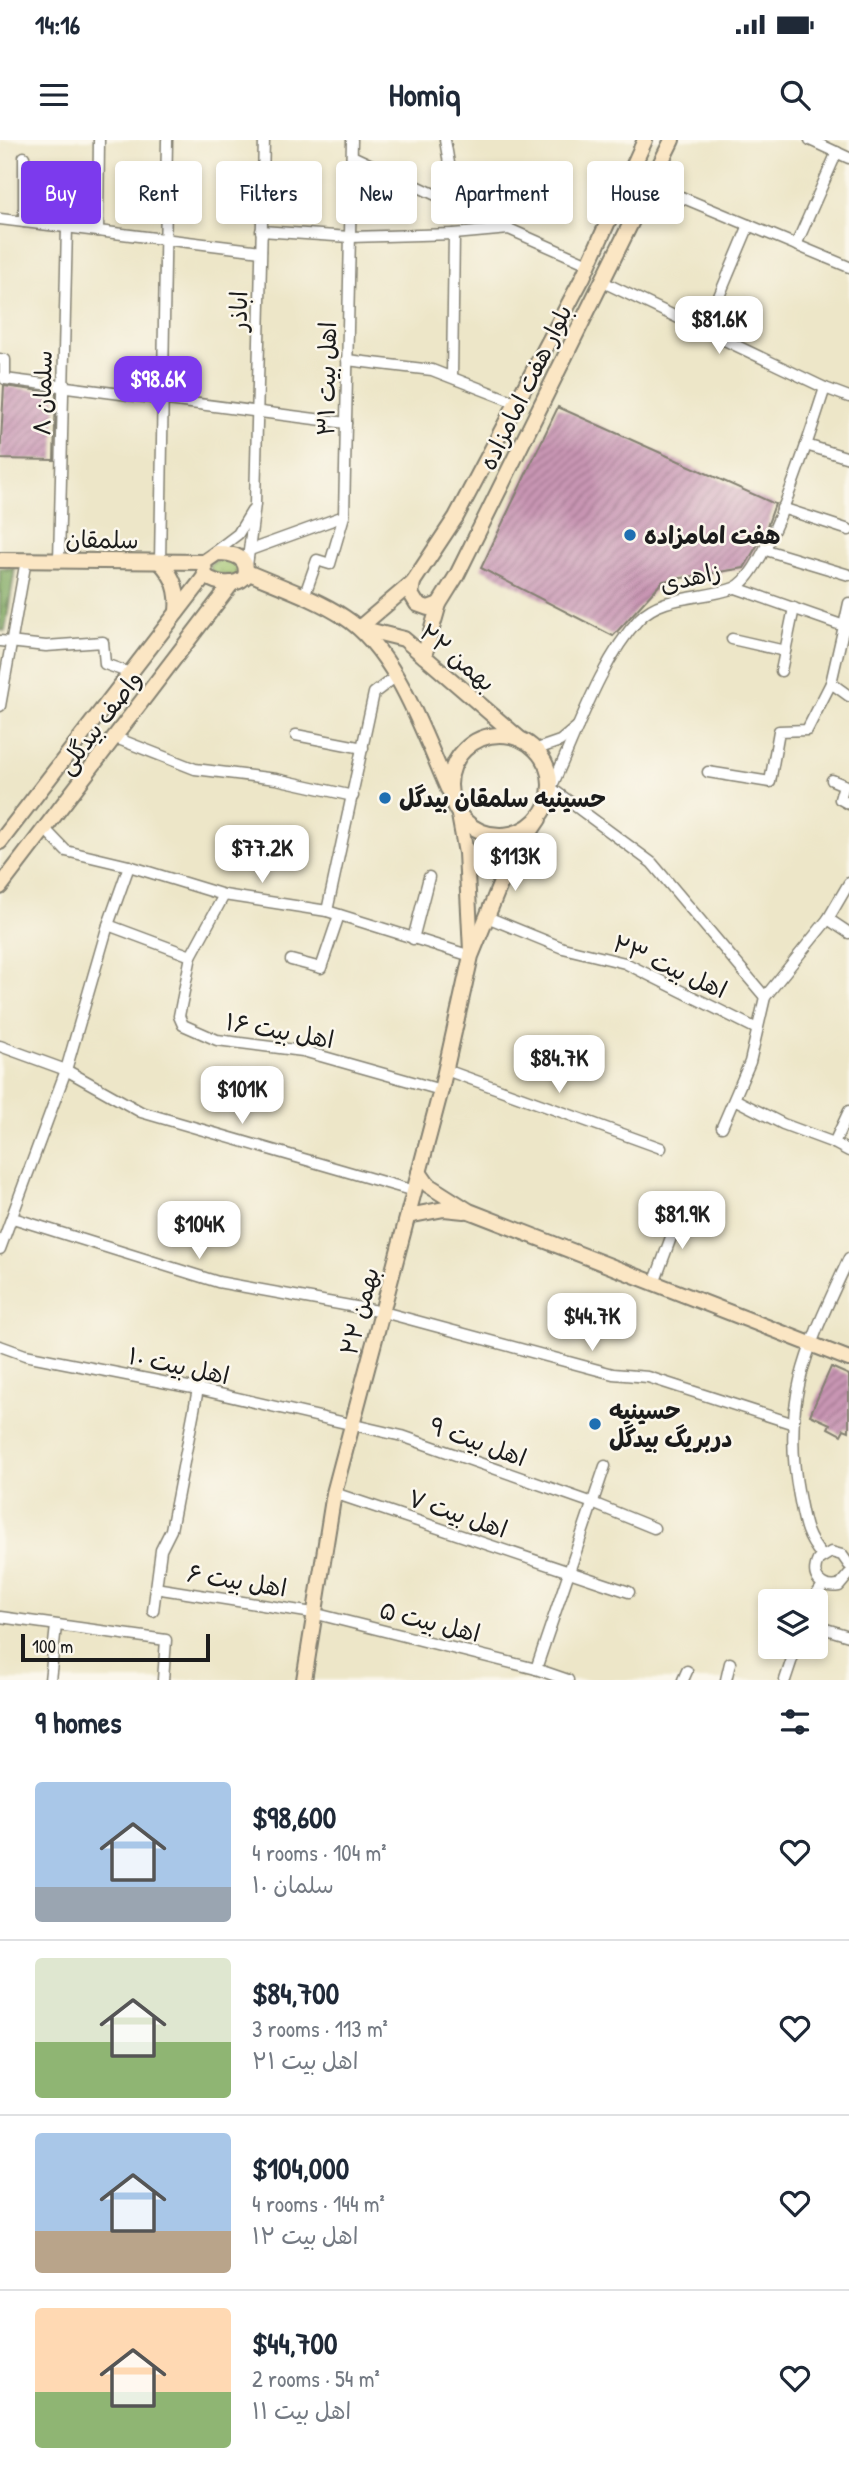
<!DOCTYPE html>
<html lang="en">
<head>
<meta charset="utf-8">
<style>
	body { margin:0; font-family:"Patrick Hand","Playpen Sans Arabic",sans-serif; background:#f2f2f3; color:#1f2937; height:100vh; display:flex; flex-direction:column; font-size:26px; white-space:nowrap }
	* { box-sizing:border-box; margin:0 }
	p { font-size:23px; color:#747a83 }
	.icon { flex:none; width:38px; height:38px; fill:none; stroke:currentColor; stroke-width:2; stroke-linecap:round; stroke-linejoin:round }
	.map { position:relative; height:1540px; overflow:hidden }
	.sheet { display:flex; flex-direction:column; background:#fff; flex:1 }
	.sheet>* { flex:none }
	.guide { position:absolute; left:21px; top:21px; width:808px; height:63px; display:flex; gap:14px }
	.tools { position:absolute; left:758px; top:1449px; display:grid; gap:14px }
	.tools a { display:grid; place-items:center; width:70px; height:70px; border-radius:7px; background:#fff; box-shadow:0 4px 10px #0003; font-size:35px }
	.scale { position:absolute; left:21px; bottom:18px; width:189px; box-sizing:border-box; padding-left:7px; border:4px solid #1c1c1c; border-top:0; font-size:19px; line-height:24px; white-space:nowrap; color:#1c1c1c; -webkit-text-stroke:5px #fbf7ec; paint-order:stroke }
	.price { position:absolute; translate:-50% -60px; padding:0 16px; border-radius:14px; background:#fff; color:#222; font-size:23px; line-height:46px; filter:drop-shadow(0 2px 4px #0008) }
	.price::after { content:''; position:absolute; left:50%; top:42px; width:21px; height:16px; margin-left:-10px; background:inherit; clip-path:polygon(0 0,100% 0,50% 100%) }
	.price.active { background:#7c3aed; color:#fff }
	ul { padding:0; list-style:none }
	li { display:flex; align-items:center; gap:21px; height:175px; padding:0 35px }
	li+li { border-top:2px solid #e0e1e3 }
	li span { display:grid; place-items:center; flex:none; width:196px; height:140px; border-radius:7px; color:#555 }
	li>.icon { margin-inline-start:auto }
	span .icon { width:84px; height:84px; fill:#fffc; stroke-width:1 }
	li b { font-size:30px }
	h2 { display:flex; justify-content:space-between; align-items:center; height:84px; padding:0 35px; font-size:30px }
	.tag { padding:0 24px; border-radius:7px; background:#fff; box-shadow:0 4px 10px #0003; font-size:24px; line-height:63px }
	.tag.active { background:#7c3aed; color:#fff }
	.status { display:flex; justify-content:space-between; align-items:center; height:49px; padding:0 35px; background:#fff; direction:ltr }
	.status svg { height:19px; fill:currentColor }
	header { display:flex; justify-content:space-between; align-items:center; height:91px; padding:0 35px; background:#fff; font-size:32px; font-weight:700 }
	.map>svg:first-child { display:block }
	.grass { fill:url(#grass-dots); stroke:#5d6e43; stroke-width:2 }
	.forest { fill:url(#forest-firs); stroke:#4d623d; stroke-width:2 }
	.building { fill:url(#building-hatch) }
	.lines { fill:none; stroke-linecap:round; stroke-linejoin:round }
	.street-casing { stroke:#848172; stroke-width:13 }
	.secondary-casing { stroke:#848172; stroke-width:18 }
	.street { stroke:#fff; stroke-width:10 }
	.secondary { stroke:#fbe6c4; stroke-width:14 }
	.poi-dot { fill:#1f6fb2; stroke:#fbf7ec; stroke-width:2.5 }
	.labels { text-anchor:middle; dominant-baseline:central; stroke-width:5; stroke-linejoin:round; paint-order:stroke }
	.street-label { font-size:24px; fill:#1c1c1c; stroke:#fbf7ec }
	.poi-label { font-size:24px; font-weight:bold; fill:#1c1c1c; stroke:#fbf7ec; text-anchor:start }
</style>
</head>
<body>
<div class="status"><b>14:16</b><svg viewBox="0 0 49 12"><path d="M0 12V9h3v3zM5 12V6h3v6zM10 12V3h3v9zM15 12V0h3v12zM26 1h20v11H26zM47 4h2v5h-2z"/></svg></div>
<header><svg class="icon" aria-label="menu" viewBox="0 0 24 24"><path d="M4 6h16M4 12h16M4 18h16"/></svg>Homiq<svg class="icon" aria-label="search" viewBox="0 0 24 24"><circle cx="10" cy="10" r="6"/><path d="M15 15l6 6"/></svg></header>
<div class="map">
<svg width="849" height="1540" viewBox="0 0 849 1540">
	<defs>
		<pattern id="grass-dots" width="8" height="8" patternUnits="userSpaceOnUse" patternTransform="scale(1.75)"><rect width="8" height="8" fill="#9ec16a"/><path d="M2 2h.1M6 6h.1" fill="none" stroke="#88a55b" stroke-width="1.8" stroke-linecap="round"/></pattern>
		<pattern id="forest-firs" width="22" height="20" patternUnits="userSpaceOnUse" patternTransform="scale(1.75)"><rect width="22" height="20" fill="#7ea75e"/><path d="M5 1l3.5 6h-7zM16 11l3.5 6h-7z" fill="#66874d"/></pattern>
		<pattern id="building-hatch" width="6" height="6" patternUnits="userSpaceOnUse" patternTransform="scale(1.75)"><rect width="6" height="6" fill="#c895b3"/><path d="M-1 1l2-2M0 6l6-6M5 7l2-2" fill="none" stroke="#a27991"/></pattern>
	</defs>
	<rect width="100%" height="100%" fill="#fbf7ec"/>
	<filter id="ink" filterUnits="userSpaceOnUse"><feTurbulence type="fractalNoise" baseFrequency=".0143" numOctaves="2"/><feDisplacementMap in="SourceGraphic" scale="14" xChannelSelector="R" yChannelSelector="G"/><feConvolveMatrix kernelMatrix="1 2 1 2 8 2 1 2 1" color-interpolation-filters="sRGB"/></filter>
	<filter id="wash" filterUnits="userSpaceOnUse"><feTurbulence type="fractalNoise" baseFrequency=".00686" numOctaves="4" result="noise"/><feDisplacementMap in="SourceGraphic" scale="28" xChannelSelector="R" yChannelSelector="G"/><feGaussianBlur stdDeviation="1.57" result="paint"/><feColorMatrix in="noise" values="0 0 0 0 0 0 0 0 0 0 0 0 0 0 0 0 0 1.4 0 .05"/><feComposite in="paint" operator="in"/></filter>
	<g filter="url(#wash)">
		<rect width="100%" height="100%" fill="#ede6c8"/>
		<polygon class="grass" points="219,419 240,423 236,436 213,434 209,425"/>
		<polygon class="forest" points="0,428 15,428 5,491 0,490"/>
		<g id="blocks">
			<g class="building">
				<polygon points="4,246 56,253 54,320 0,319"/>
				<polygon points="558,267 775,364 765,392 744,428 663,441 613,496 481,428"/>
				<polygon points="831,1227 849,1235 849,1291 844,1289 841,1295 828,1288 830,1284 810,1275"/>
			</g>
		</g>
	</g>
	<g filter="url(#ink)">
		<use href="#blocks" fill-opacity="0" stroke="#848172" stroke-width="2"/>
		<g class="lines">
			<g class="street-casing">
				<g id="street">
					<polyline points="445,0 456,64"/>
					<polyline points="810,0 849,18"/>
					<polyline points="352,16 507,88"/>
					<polyline points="650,44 849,127"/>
					<polyline points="0,79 261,111"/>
					<polyline points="24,82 24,17"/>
					<polyline points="98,91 99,0"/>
					<polyline points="261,91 350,97 454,94"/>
					<polyline points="796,105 837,12"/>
					<polyline points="603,142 825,248 849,257"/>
					<polyline points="704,192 749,85"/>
					<polyline points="0,219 5,220 5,239 346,283"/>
					<polyline points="347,220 432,230 517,263"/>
					<polyline points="452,237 454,94 509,89 588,124"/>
					<polyline points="806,305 849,318"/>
					<polyline points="782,368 849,390"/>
					<polyline points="250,410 344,376"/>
					<polyline points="766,410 849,435"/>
					<polyline points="213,413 238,394 252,371"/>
					<polyline points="59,421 67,87"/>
					<polyline points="160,422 167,0"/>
					<polyline points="247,426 255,364 264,0"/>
					<polyline points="736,448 844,486 831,543 849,556"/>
					<polyline points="304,457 317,420 330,424 344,376 352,0"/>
					<polyline points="847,489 844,486 849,463"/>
					<polyline points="732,499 785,511"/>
					<polyline points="0,501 46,506 103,502 105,524 130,533"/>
					<polyline points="781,531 794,468"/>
					<polyline points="0,566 26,420"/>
					<polyline points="296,595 363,608"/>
					<polyline points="116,598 195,629 276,639 353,656"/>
					<polyline points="537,609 560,601 578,586"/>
					<polyline points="708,632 770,642 779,591 807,590 831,543"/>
					<polyline points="832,640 844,645 840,659 849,664"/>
					<polyline points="45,689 66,711 129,726 224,755 327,771 471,816"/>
					<polyline points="129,726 108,785 191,816 224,755"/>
					<polyline points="327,771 374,553 395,537"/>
					<polyline points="487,777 563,808 625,823 757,889"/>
					<polyline points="828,779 849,793"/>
					<polyline points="413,799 429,737"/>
					<polyline points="191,816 179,876 183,885 217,900 303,911 441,950"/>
					<polyline points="291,820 321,828 339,775"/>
					<path d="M765 857 652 723 551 648C576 595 599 523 639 479 663 454 703 460 734 448 768 435 812 286 825 248"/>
					<polyline points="0,906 66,930 141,972 414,1051"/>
					<polyline points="446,930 661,1008"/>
					<polyline points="736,960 783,984 834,1003 849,1011"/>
					<polyline points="722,987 750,922 765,857 828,779 849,743"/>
					<polyline points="834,1003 849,971"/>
					<polyline points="13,1078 218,1142 383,1172 613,1234 648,1237 791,1283"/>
					<polyline points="0,1109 66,930 108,785"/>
					<polyline points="655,1141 681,1070"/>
					<polyline points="0,1206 25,1215 198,1249 402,1296 590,1362 654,1388"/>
					<polyline points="334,1353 629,1452"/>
					<path d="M822 1416C805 1395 804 1382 799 1356 780 1258 809 1205 849 1118"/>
					<path d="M849 1425 842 1415 831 1412 818 1420C810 1437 821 1449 839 1446L849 1434"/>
					<polyline points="155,1448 313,1473 536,1529 568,1540"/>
					<polyline points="812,1461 823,1445"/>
					<polyline points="153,1471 161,1410 171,1390 198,1249"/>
					<polyline points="0,1477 166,1500 163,1540"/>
					<polyline points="816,1486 849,1496"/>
					<polyline points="536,1529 605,1326"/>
					<polyline points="50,1540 56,1486"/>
					<polyline points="683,1540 687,1531"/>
					<polyline points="726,1540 730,1523"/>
					<polyline points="785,1540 796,1507"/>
				</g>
			</g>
			<g class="secondary-casing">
				<g id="secondary">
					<path d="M217 413C233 413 250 417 245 437 234 447 217 444 205 436L204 422Z"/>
					<polyline points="0,420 204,422"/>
					<path d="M160 422C174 437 179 451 177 472"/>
					<path d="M247 432C279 446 315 458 344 477 396 510 424 595 448 649"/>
					<polyline points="413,442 411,454 417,464 428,468 439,464"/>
					<polyline points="359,488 413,442 456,377 583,137 645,0"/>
					<polyline points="360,488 404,499 519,598"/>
					<polyline points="424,516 439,464 457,435 672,0"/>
					<circle cx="500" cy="645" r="50"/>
					<polyline points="459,675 466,713 471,811"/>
					<polyline points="0,702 205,436"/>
					<polyline points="0,747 232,443"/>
					<polyline points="419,1032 428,1045 469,1071 849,1219"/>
					<polyline points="408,1076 444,1069 464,1071"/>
					<polyline points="304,1540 334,1353 441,950 471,816 508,725 539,679"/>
				</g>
			</g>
			<use href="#street" class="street"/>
			<use href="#secondary" class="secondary"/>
		</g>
	</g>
	<g class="poi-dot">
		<circle cx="630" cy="395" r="7"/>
		<circle cx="385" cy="658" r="7"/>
		<circle cx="595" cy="1284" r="7"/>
	</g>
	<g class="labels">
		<g class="street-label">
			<text transform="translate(238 171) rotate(-89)">اباذر</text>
			<text transform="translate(326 239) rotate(-89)">اهل بیت ۳۱</text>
			<text transform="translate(525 247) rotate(-64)">بلوار هفت امامزاده</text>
			<text transform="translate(42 253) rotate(-89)">سلمان ۸</text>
			<text transform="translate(102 399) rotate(1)">سلمقان</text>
			<text transform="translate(690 437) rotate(-14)">زاهدی</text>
			<text transform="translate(458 517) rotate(40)">۲۲ بهمن</text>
			<text transform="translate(99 582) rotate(-53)">واصف بیدگلی</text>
			<text transform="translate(670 826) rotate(24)">اهل بیت ۲۳</text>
			<text transform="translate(280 890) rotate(10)">اهل بیت ۱۶</text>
			<text transform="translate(359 1171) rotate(-75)">۲۲ بهمن</text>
			<text transform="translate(179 1225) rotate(12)">اهل بیت ۱۰</text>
			<text transform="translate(478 1301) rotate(20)">اهل بیت ۹</text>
			<text transform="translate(458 1373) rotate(19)">اهل بیت ۷</text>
			<text transform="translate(237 1440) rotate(9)">اهل بیت ۶</text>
			<text transform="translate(430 1481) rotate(14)">اهل بیت ۵</text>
		</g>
		<g class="poi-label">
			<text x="644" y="395">هفت امامزاده</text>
			<text x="399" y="658">حسینیه سلمقان بیدگل</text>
			<text x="609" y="1270">حسینیه<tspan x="609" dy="28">دربریگ بیدگل</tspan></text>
		</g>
	</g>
</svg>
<div class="tools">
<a><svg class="icon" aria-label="layers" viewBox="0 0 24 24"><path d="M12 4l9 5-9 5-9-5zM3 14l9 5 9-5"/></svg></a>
</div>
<div class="scale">100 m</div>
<b class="price" style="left:719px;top:216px">$81.6K</b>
<b class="price active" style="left:158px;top:276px">$98.6K</b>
<b class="price" style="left:262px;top:745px">$77.2K</b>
<b class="price" style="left:515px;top:753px">$113K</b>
<b class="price" style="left:559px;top:955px">$84.7K</b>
<b class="price" style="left:242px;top:986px">$101K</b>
<b class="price" style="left:682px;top:1111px">$81.9K</b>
<b class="price" style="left:199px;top:1121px">$104K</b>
<b class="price" style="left:592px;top:1213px">$44.7K</b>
<div class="guide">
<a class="tag active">Buy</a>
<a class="tag">Rent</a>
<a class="tag">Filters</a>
<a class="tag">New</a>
<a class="tag">Apartment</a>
<a class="tag">House</a>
</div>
</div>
<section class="sheet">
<h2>9 homes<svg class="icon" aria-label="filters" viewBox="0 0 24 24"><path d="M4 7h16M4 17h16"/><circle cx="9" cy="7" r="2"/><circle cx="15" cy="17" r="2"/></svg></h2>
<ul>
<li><span style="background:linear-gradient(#a9c7e8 75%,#9aa5b1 0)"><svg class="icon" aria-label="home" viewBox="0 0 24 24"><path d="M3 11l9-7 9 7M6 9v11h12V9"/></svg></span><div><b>$98,600</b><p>4 rooms · 104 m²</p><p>سلمان ۱۰</p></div><svg class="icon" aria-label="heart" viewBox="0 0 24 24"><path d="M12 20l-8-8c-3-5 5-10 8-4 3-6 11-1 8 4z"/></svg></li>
<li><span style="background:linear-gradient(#dfe7d0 60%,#8fb573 0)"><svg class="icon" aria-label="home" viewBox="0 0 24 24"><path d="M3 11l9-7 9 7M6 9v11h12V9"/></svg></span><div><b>$84,700</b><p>3 rooms · 113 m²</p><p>اهل بیت ۲۱</p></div><svg class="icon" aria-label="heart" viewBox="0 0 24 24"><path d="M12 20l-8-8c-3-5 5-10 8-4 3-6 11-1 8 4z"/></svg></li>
<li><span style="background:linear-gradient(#a9c7e8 70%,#b9a48a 0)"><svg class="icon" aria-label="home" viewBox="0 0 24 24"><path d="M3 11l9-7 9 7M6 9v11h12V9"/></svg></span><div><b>$104,000</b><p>4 rooms · 144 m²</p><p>اهل بیت ۱۲</p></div><svg class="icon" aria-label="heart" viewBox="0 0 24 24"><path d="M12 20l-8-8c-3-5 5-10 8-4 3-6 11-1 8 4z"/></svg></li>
<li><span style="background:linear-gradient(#ffd9b3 60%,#8fb573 0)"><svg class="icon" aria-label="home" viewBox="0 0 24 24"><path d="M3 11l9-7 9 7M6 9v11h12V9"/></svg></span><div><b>$44,700</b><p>2 rooms · 54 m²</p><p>اهل بیت ۱۱</p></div><svg class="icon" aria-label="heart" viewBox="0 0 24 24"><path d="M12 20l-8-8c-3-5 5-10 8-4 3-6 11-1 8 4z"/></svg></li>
</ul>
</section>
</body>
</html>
